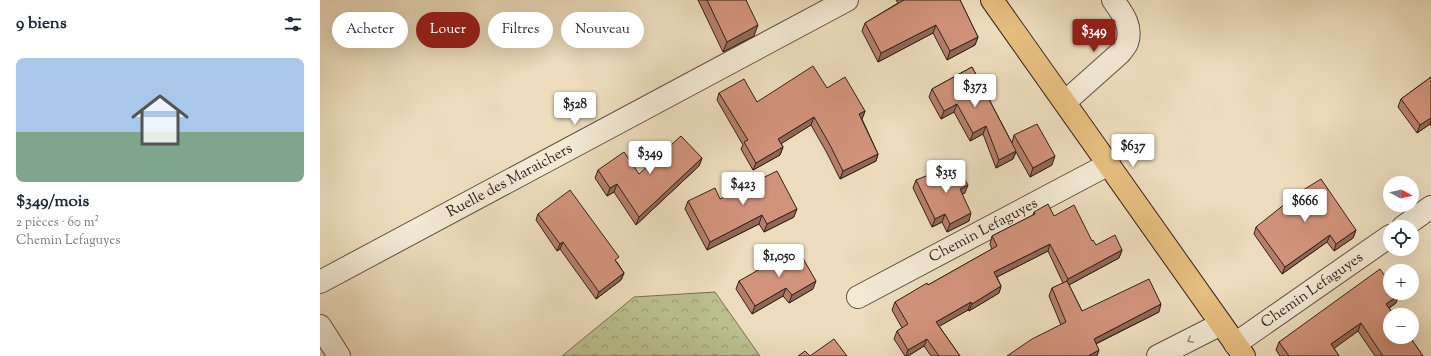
<!DOCTYPE html>
<html lang="fr">
<head>
<meta charset="utf-8">
<style>
	body { margin:0; font-family:"Sorts Mill Goudy",serif; background:#f2f2f3; color:#1f2937; height:100vh; display:flex; flex-direction:column; font-size:15px; white-space:nowrap }
	* { box-sizing:border-box; margin:0 }
	p { font-size:13px; color:#747a83 }
	.icon { flex:none; width:22px; height:22px; fill:none; stroke:currentColor; stroke-width:2; stroke-linecap:round; stroke-linejoin:round }
	.map { position:relative; flex:1; overflow:hidden }
	.details { display:flex; flex-direction:column; background:#fff; width:320px }
	.details>* { flex:none }
	.hud { position:absolute; left:12px; top:12px; width:380px; height:36px; display:flex; gap:8px }
	.needle { width:26px; rotate:98deg }
	.tools { position:absolute; left:1063px; top:176px; display:grid; gap:8px }
	.tools a { display:grid; place-items:center; width:36px; height:36px; border-radius:50%; background:#fff; box-shadow:0 4px 16px #0002; font-size:20px }
	.price { position:absolute; translate:-50% -34px; padding:0 9px; border-radius:4px; background:#fff; color:#222; font-size:13px; line-height:26px; filter:drop-shadow(0 1px 2px #0008) }
	.price::after { content:''; position:absolute; left:50%; top:24px; width:12px; height:9px; margin-left:-6px; background:inherit; clip-path:polygon(0 0,100% 0,50% 100%) }
	.price.selected { background:#8f2418; color:#fff }
	ul { padding:0; list-style:none }
	li { display:grid; align-content:center; gap:8px; height:212px; padding:0 16px }
	li span { display:grid; place-items:center; height:124px; border-radius:8px; color:#555 }
	li>.icon { margin-inline-start:auto }
	span .icon { width:72px; height:72px; fill:#fffc; stroke-width:1 }
	li b { font-size:17px }
	h2 { display:flex; justify-content:space-between; align-items:center; height:48px; padding:0 16px; font-size:17px }
	.pill { padding:0 14px; border-radius:18px; background:#fff; box-shadow:0 4px 16px #0002; font-size:14px; line-height:36px }
	.pill.selected { background:#8f2418; color:#fff }
	main { display:flex; flex:1; min-height:0 }
	.map>svg:first-child { display:block }
	.forest { fill:url(#forest-crowns); stroke:#787055 }
	.lines { fill:none; stroke-linecap:round; stroke-linejoin:round }
	.minor-casing { stroke:#625044; stroke-width:24 }
	.major-casing { stroke:#33211b; stroke-width:24 }
	.minor { stroke:#f3e9d5; stroke-width:22 }
	.major { stroke:#e6be7f; stroke-width:22 }
	.wall { fill:#b57e6b; stroke:#33211b }
	.shaded-wall { fill:#936757; stroke:#33211b }
	.building { fill:#d2937c; stroke:#33211b }
	.oneway { stroke:#9d8f81 }
	.labels { text-anchor:middle; dominant-baseline:central; stroke-width:3; stroke-linejoin:round; paint-order:stroke }
	.street-label { font-size:15px; fill:#33211b; stroke:#f3e9d5 }
</style>
</head>
<body>
<main>
<section class="details">
<h2>9 biens<svg class="icon" aria-label="filters" viewBox="0 0 24 24"><path d="M4 7h16M4 17h16"/><circle cx="9" cy="7" r="2"/><circle cx="15" cy="17" r="2"/></svg></h2>
<ul>
<li><span style="background:linear-gradient(#a9c7e8 60%,#7fa58c 0)"><svg class="icon" aria-label="home" viewBox="0 0 24 24"><path d="M3 11l9-7 9 7M6 9v11h12V9"/></svg></span><div><b>$349/mois</b><p>2 pièces · 60 m²</p><p>Chemin Lefaguyes</p></div></li>
</ul>
</section>
<div class="map">
<svg width="1111" height="356" viewBox="0 0 1111 356">
	<defs>
		<pattern id="forest-crowns" width="20" height="18" patternUnits="userSpaceOnUse"><rect width="20" height="18" fill="#bcc08f"/><path d="M2 6a3 3 0 1 1 6 0M12 15a3 3 0 1 1 6 0" fill="none" stroke="#999c74"/></pattern>
	</defs>
	<rect width="100%" height="100%" fill="#edddbe"/>
	<filter id="stains"><feTurbulence type="fractalNoise" baseFrequency=".005" numOctaves="4"/><feColorMatrix values="0 0 0 0 .2 0 0 0 0 .09 0 0 0 0 .02 0 0 0 .5 -.17"/></filter>
	<radialGradient id="worn" r=".72"><stop offset=".6" stop-color="#630" stop-opacity="0"/><stop offset="1" stop-color="#630" stop-opacity=".3"/></radialGradient>
	<polygon class="forest" points="395,292 440,356 242,356 314,297"/>
	<g class="lines">
		<g class="minor-casing">
			<g id="minor">
				<path d="M745 102 800 53C802 50 806 46 807 43 813 26 802 13 793 0"/>
				<polyline points="1083,227 1111,207"/>
				<path id="s1" d="M0 282 527 0"/>
				<path id="s2" d="M538 297 789 164"/>
				<polyline points="0,326 19,356"/>
				<path id="s3" d="M915 344 1070 236"/>
				<polyline points="838,356 901,324"/>
			</g>
		</g>
		<g class="major-casing">
			<polyline id="major" points="672,0 924,356"/>
		</g>
		<use href="#minor" class="minor"/>
		<use href="#major" class="major"/>
	</g>
	<g class="wall">
		<polygon points="378,0 426,0 434,36 403,52"/>
		<polygon points="576,0 640,0 658,37 655,45 627,60 613,33 558,62 542,31 545,23 578,3"/>
		<polygon points="652,67 692,143 694,135 732,165 710,177 696,152 693,159 676,168 663,134 650,141 634,112 621,119 609,97 612,89"/>
		<polygon points="1111,77 1111,126 1110,124 1097,133 1078,107 1081,99"/>
		<polygon points="507,88 545,111 542,119 558,154 556,161 520,179 507,153 491,125 461,143 463,147 460,155 433,170 421,149 423,145 397,100 399,93 437,102"/>
		<polygon points="382,158 379,166 316,225 294,192 287,196 275,178 278,170 319,174"/>
		<polygon points="613,177 645,193 642,194 649,221 627,232 622,222 612,227 593,188 596,180"/>
		<polygon points="400,199 474,217 444,232 439,224 387,250 365,209 368,201"/>
		<polygon points="714,212 734,216 772,241 776,245 802,250 799,258 749,285 762,311 839,312 776,344 741,325 729,296 732,288 743,283 728,251 677,277 681,286 679,293 649,311 648,310 619,326 640,356 611,356 604,346 588,356 585,356 574,339 577,331 582,328 572,310 575,302 608,285 672,249 670,244 672,236 713,215"/>
		<polygon points="218,214 297,262 304,273 301,280 276,299 240,249 237,251 216,220"/>
		<polygon points="936,227 1036,230 1033,238 1014,251 1007,242 962,274 934,234"/>
		<polygon points="419,281 493,289 469,303 463,296 432,314 416,289"/>
		<polygon points="1076,303 1069,308 1103,356 1055,356 1038,331 1014,348 1019,356 960,356 956,350 959,342"/>
	</g>
	<g class="shaded-wall">
		<polygon points="438,25 434,36 403,52 407,42"/>
		<polygon points="616,25 613,33 558,62 561,53"/>
		<polygon points="658,37 655,45 627,60 630,51"/>
		<polygon points="637,104 634,112 621,119 624,111"/>
		<polygon points="545,111 542,119 536,122 539,114"/>
		<polygon points="494,117 491,125 456,147 458,139"/>
		<polygon points="1111,118 1111,121 1110,124 1097,133 1100,125"/>
		<polygon points="666,126 663,134 650,141 653,133"/>
		<polygon points="463,147 460,155 433,170 436,163"/>
		<polygon points="696,151 693,159 676,168 679,160"/>
		<polygon points="558,154 556,161 520,179 523,171"/>
		<polygon points="735,156 732,165 710,177 713,168"/>
		<polygon points="382,158 379,166 316,225 319,217"/>
		<polygon points="297,184 294,192 287,196 290,188"/>
		<polygon points="648,185 645,193 637,197 640,189"/>
		<polygon points="477,209 474,217 444,232 447,224"/>
		<polygon points="651,213 649,221 627,232 630,224"/>
		<polygon points="625,214 622,222 612,227 615,219"/>
		<polygon points="442,215 439,224 387,250 390,242"/>
		<polygon points="1036,230 1033,238 1014,251 1016,244"/>
		<polygon points="1010,235 1007,242 962,274 965,267"/>
		<polygon points="243,242 240,249 237,251 240,244"/>
		<polygon points="730,244 728,251 671,280 674,272"/>
		<polygon points="802,250 799,258 745,287 748,279"/>
		<polygon points="304,273 301,280 276,299 279,292"/>
		<polygon points="496,281 493,289 469,303 472,295"/>
		<polygon points="681,286 679,293 649,311 652,304"/>
		<polygon points="466,288 463,296 432,314 435,306"/>
		<polygon points="1079,295 1076,303 1063,312 1066,304"/>
		<polygon points="651,302 648,310 613,330 616,322"/>
		<polygon points="841,304 839,312 771,346 774,339"/>
		<polygon points="1041,323 1038,331 1008,353 1011,344"/>
		<polygon points="607,339 604,346 588,356 586,356 588,350"/>
		<polygon points="779,350 777,356 768,356"/>
	</g>
	<g class="building">
		<polygon points="387,0 426,0 438,25 407,42"/>
		<polygon points="584,0 640,0 658,37 630,51 616,25 561,53 545,23"/>
		<polygon points="493,66 507,88 525,77 545,111 539,114 558,154 523,171 510,145 494,117 458,139 463,147 436,163 424,142 428,140 399,93 424,79 437,102"/>
		<polygon points="652,67 696,151 679,160 666,126 653,133 637,104 624,111 612,89"/>
		<polygon points="1111,77 1111,118 1100,125 1081,99"/>
		<polygon points="717,124 735,156 713,168 694,135"/>
		<polygon points="361,136 382,158 319,217 297,184 290,188 278,170 304,152 319,174"/>
		<polygon points="637,166 648,185 640,189 651,213 630,224 625,214 615,219 596,180 611,174 613,177"/>
		<polygon points="457,171 477,209 447,224 442,215 390,242 368,201 395,188 400,199"/>
		<polygon points="1001,179 1036,230 1016,244 1010,235 965,267 936,227 980,192"/>
		<polygon points="250,190 299,257 295,260 304,273 279,292 243,242 240,244 218,214"/>
		<polygon points="728,204 734,216 754,205 772,241 773,240 776,245 795,235 802,250 748,279 730,244 674,272 681,286 652,304 651,302 616,322 640,356 619,356 607,339 588,350 577,331 588,324 575,302 607,283 608,285 677,246 672,236 715,214 714,212"/>
		<polygon points="477,248 496,281 472,295 466,288 435,306 419,281"/>
		<polygon points="1060,269 1070,283 1070,293 1077,293 1079,295 1066,304 1074,315 1070,315 1070,337 1090,337 1103,356 1063,356 1041,323 1011,344 1019,356 969,356 959,342"/>
		<polygon points="829,279 841,304 774,339 779,350 768,356 687,356 712,339 746,322 732,288 747,281 762,311"/>
		<polygon points="514,339 527,356 478,356 485,351 490,356"/>
	</g>
	<defs><path id="oneway-chevron" d="M-2-3.5L2.5 0L-2 3.5" fill="none" stroke-width="1.6" stroke-linecap="round" stroke-linejoin="round"/></defs>
	<use class="oneway" href="#oneway-chevron" transform="translate(870 340) rotate(154)"/>
	<g class="labels">
		<g class="street-label">
			<text stroke="none"><textPath href="#s1" startOffset="215">Ruelle des Maraichers</textPath></text>
			<text stroke="none"><textPath href="#s2" startOffset="142">Chemin Lefaguyes</textPath></text>
			<text stroke="none"><textPath href="#s3" startOffset="94">Chemin Lefaguyes</textPath></text>
		</g>
	</g>
	<rect width="100%" height="100%" filter="url(#stains)"/>
	<rect width="100%" height="100%" fill="url(#worn)"/>
</svg>
<div class="tools">
<a><svg class="needle" viewBox="-14 -14 28 28"><path d="M0-13l5 13h-10z" fill="#e53935"/><path d="M0 13l5-13h-10z" fill="#747a83"/></svg></a>
<a><svg class="icon" aria-label="locate" viewBox="0 0 24 24"><circle cx="12" cy="12" r="6"/><path d="M12 2v4M12 18v4M2 12h4M18 12h4"/></svg></a>
<a>+</a>
<a>−</a>
</div>
<b class="price selected" style="left:774px;top:53px">$349</b>
<b class="price" style="left:655px;top:108px">$373</b>
<b class="price" style="left:255px;top:126px">$528</b>
<b class="price" style="left:813px;top:168px">$637</b>
<b class="price" style="left:330px;top:175px">$349</b>
<b class="price" style="left:626px;top:194px">$315</b>
<b class="price" style="left:423px;top:206px">$423</b>
<b class="price" style="left:985px;top:223px">$666</b>
<b class="price" style="left:459px;top:278px">$1,050</b>
<div class="hud">
<a class="pill">Acheter</a>
<a class="pill selected">Louer</a>
<a class="pill">Filtres</a>
<a class="pill">Nouveau</a>
</div>
</div>
</main>
</body>
</html>
